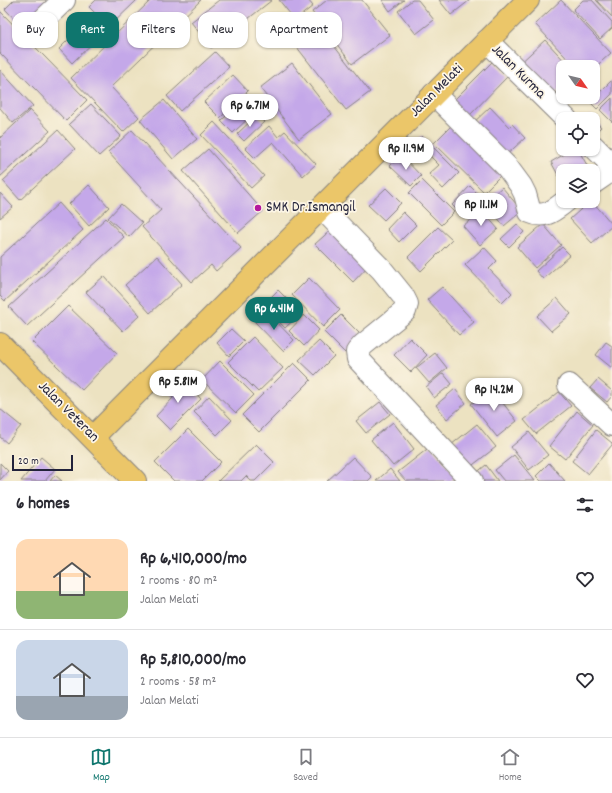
<!DOCTYPE html>
<html lang="en">
<head>
<meta charset="utf-8">
<style>
	body { margin:0; font-family:Dekko,sans-serif; background:#f7f7f7; color:#2b2b33; height:100vh; display:flex; flex-direction:column; font-size:15px; white-space:nowrap }
	* { box-sizing:border-box; margin:0 }
	p { font-size:13px; color:#7c7c81 }
	.icon { flex:none; width:22px; height:22px; fill:none; stroke:currentColor; stroke-width:2; stroke-linecap:round; stroke-linejoin:round }
	.map { position:relative; height:481px; overflow:hidden }
	.drawer { display:flex; flex-direction:column; background:#fff; flex:1 }
	.drawer>* { flex:none }
	.hud { position:absolute; left:12px; top:12px; width:400px; height:36px; display:flex; gap:8px }
	.needle { width:26px; rotate:124deg }
	.buttons { position:absolute; left:556px; top:60px; display:grid; gap:8px }
	.buttons a { display:grid; place-items:center; width:44px; height:44px; border-radius:8px; background:#fff; box-shadow:0 1px 3px #0004; font-size:20px }
	.scale { position:absolute; left:12px; bottom:10px; width:61px; box-sizing:border-box; padding-left:4px; border:2px solid #22223b; border-top:0; font-size:11px; line-height:14px; white-space:nowrap; color:#22223b; -webkit-text-stroke:3px #fcf5e5; paint-order:stroke }
	.price { position:absolute; translate:-50% -34px; padding:0 9px; border-radius:14px; background:#fff; color:#222; font-size:13px; line-height:26px; filter:drop-shadow(0 1px 2px #0008) }
	.price::after { content:''; position:absolute; left:50%; top:24px; width:12px; height:9px; margin-left:-6px; background:inherit; clip-path:polygon(0 0,100% 0,50% 100%) }
	.price.active { background:#0f766e; color:#fff }
	ul { padding:0; list-style:none }
	li { display:flex; align-items:center; gap:12px; height:100px; padding:0 16px }
	li+li { border-top:1px solid #e1e1e2 }
	li span { display:grid; place-items:center; flex:none; width:112px; height:80px; border-radius:12px; color:#555 }
	li>.icon { margin-inline-start:auto }
	span .icon { width:48px; height:48px; fill:#fffc; stroke-width:1 }
	li b { font-size:17px }
	h2 { display:flex; justify-content:space-between; align-items:center; height:48px; padding:0 16px; font-size:17px }
	.tag { padding:0 14px; border-radius:12px; background:#fff; box-shadow:0 1px 3px #0004; font-size:14px; line-height:36px }
	.tag.active { background:#0f766e; color:#fff }
	.dock { display:flex; justify-content:space-around; align-items:center; height:56px; border-top:1px solid #e1e1e2; background:#fff; font-size:11px; color:#7c7c81 }
	.dock a { display:grid; justify-items:center; gap:2px }
	.dock .active { color:#0f766e }
	.map>svg:first-child { display:block }
	.building { fill:#c4a8e9 }
	.lines { fill:none; stroke-linecap:round; stroke-linejoin:round }
	.minor-casing { stroke:#87827e; stroke-width:24 }
	.major-casing { stroke:#87827e; stroke-width:24 }
	.minor { stroke:#fff; stroke-width:22 }
	.major { stroke:#ebc669; stroke-width:22 }
	.poi-dot { fill:#b5179e; stroke:#fcf5e5; stroke-width:1.5 }
	.labels { text-anchor:middle; dominant-baseline:central; stroke-width:3.5; stroke-linejoin:round; paint-order:stroke }
	.street-label { font-size:15px; fill:#22223b; stroke:#fcf5e5 }
	.poi-label { font-size:15px; fill:#22223b; stroke:#fcf5e5; text-anchor:start }
</style>
</head>
<body>
<div class="map">
<svg width="612" height="481" viewBox="0 0 612 481">
	<rect width="100%" height="100%" fill="#fcf5e5"/>
	<filter id="ink" filterUnits="userSpaceOnUse"><feTurbulence type="fractalNoise" baseFrequency=".025" numOctaves="2"/><feDisplacementMap in="SourceGraphic" scale="8" xChannelSelector="R" yChannelSelector="G"/><feConvolveMatrix kernelMatrix="1 2 1 2 8 2 1 2 1" color-interpolation-filters="sRGB"/></filter>
	<filter id="wash" filterUnits="userSpaceOnUse"><feTurbulence type="fractalNoise" baseFrequency=".012" numOctaves="4" result="noise"/><feDisplacementMap in="SourceGraphic" scale="16" xChannelSelector="R" yChannelSelector="G"/><feGaussianBlur stdDeviation="0.9" result="paint"/><feColorMatrix in="noise" values="0 0 0 0 0 0 0 0 0 0 0 0 0 0 0 0 0 1.4 0 .05"/><feComposite in="paint" operator="in"/></filter>
	<g filter="url(#wash)">
		<rect width="100%" height="100%" fill="#ece2c1"/>
		<g id="blocks">
			<g class="building">
				<polygon points="14,0 45,0 51,6 26,31 5,9"/>
				<polygon points="96,0 137,0 72,63 59,49 95,13 89,7"/>
				<polygon points="151,0 201,0 111,87 139,117 123,132 71,78"/>
				<polygon points="219,0 272,0 211,48 191,22"/>
				<polygon points="279,0 308,0 313,6 295,20"/>
				<polygon points="327,0 362,0 390,35 352,64 312,12"/>
				<polygon points="382,0 404,0 390,11"/>
				<polygon points="412,0 418,0 434,20 416,34 398,11"/>
				<polygon points="439,0 470,0 451,15"/>
				<polygon points="561,0 611,53 593,69 593,67 575,67 535,24"/>
				<polygon points="583,0 592,0 612,22 612,28 600,39 573,10"/>
				<polygon points="596,0 612,0 612,17"/>
				<polygon points="0,11 87,100 66,121 0,53"/>
				<polygon points="320,28 370,92 346,110 296,46"/>
				<polygon points="545,40 570,67 563,67 563,86 548,101 516,67"/>
				<polygon points="215,52 229,67 180,111 167,96"/>
				<polygon points="492,62 507,77 467,118 451,103"/>
				<polygon points="292,63 332,114 299,139 260,88"/>
				<polygon points="0,70 33,106 13,123 0,108"/>
				<polygon points="233,75 248,91 220,118 204,102"/>
				<polygon points="612,80 612,94 597,109 590,102"/>
				<polygon points="245,98 257,110 233,133 221,121"/>
				<polygon points="612,98 612,122 600,110"/>
				<polygon points="164,100 197,139 173,159 140,120"/>
				<polygon points="91,104 121,136 99,156 69,124"/>
				<polygon points="490,107 509,127 512,124 525,138 503,158 472,124"/>
				<polygon points="30,110 50,131 0,177 0,138"/>
				<polygon points="257,115 264,122 244,141 237,134"/>
				<polygon points="590,115 601,127 593,135 593,119 587,119"/>
				<polygon points="214,122 264,176 251,188 201,135"/>
				<polygon points="455,122 505,171 484,192 434,143"/>
				<polygon points="269,126 278,137 285,131 316,164 303,176 273,142 255,158 245,148"/>
				<polygon points="58,130 75,149 20,200 3,181"/>
				<polygon points="132,130 241,248 216,271 211,265 192,282 142,227 161,210 108,152"/>
				<polygon points="422,136 459,173 443,189 429,174 439,165 416,142"/>
				<polygon points="208,149 263,211 238,233 183,171"/>
				<polygon points="573,149 578,149 588,167 581,171 563,171 563,184 551,162"/>
				<polygon points="401,155 421,176 411,186 390,166"/>
				<polygon points="422,180 454,212 441,225 409,193"/>
				<polygon points="89,185 109,207 89,226 69,204"/>
				<polygon points="470,186 483,199 464,217 452,205"/>
				<polygon points="502,187 522,211 504,226 485,202"/>
				<polygon points="386,188 401,203 384,220 368,205"/>
				<polygon points="0,193 13,207 0,218"/>
				<polygon points="590,201 592,201 612,224 612,226 592,243 570,219"/>
				<polygon points="59,203 83,230 5,301 0,296 0,257"/>
				<polygon points="121,204 142,223 129,237 108,218"/>
				<polygon points="482,210 498,229 480,245 463,226"/>
				<polygon points="403,212 416,225 399,242 387,229"/>
				<polygon points="106,218 124,237 27,326 9,307"/>
				<polygon points="517,224 524,232 509,247 501,239"/>
				<polygon points="543,224 561,245 535,268 517,247"/>
				<polygon points="438,227 452,240 421,271 408,257"/>
				<polygon points="333,228 369,265 353,282 315,244"/>
				<polygon points="484,247 497,261 489,269 512,293 502,303 465,265"/>
				<polygon points="562,247 570,255 543,279 536,271"/>
				<polygon points="157,256 182,284 150,313 125,285"/>
				<polygon points="104,276 140,315 123,331 86,292"/>
				<polygon points="309,278 340,310 323,327 292,295"/>
				<polygon points="442,287 474,322 459,335 427,300"/>
				<polygon points="278,290 301,313 285,328 263,305"/>
				<polygon points="557,298 571,314 551,331 537,316"/>
				<polygon points="68,306 117,353 82,390 32,342"/>
				<polygon points="266,311 294,340 283,351 255,322"/>
				<polygon points="304,315 319,330 304,346 289,331"/>
				<polygon points="341,315 362,336 345,353 324,332"/>
				<polygon points="231,329 244,341 229,356 217,343"/>
				<polygon points="253,337 283,368 258,392 228,362"/>
				<polygon points="410,338 427,355 411,372 394,355"/>
				<polygon points="319,341 334,356 315,375 299,360"/>
				<polygon points="606,342 612,346 612,368 596,355"/>
				<polygon points="435,353 447,368 429,383 416,368"/>
				<polygon points="220,361 254,395 236,413 202,380"/>
				<polygon points="294,363 311,380 259,432 242,415"/>
				<polygon points="443,373 452,384 434,398 426,387"/>
				<polygon points="182,378 201,399 170,430 156,416 173,398 168,392"/>
				<polygon points="598,379 612,391 612,396 607,402 590,388"/>
				<polygon points="491,388 517,421 497,437 471,404"/>
				<polygon points="455,389 466,403 447,419 436,405"/>
				<polygon points="559,392 571,406 536,434 524,420"/>
				<polygon points="209,396 232,420 217,435 194,412"/>
				<polygon points="380,402 390,414 366,433 356,421"/>
				<polygon points="0,409 21,426 7,443 0,437"/>
				<polygon points="577,411 593,425 565,459 549,446"/>
				<polygon points="393,422 414,449 393,466 371,440"/>
				<polygon points="477,424 496,447 469,468 451,445"/>
				<polygon points="188,429 221,462 202,481 174,481 155,462"/>
				<polygon points="596,430 612,443 612,445 588,474 572,461"/>
				<polygon points="529,432 548,455 529,470 511,447"/>
				<polygon points="256,444 274,462 255,481 251,481 246,476 241,481 218,481"/>
				<polygon points="431,446 456,477 450,481 406,481 398,472"/>
				<polygon points="514,455 535,481 504,481 495,470"/>
				<polygon points="41,457 55,469 45,481 21,481"/>
				<polygon points="353,457 372,477 368,481 327,481"/>
				<polygon points="0,463 8,471 0,480"/>
				<polygon points="549,463 565,481 541,481 536,476"/>
				<polygon points="486,465 498,481 481,481 475,474"/>
				<polygon points="390,469 400,481 376,481"/>
				<polygon points="55,475 62,481 50,481"/>
			</g>
		</g>
	</g>
	<g filter="url(#ink)">
		<use href="#blocks" fill-opacity="0" stroke="#87827e" stroke-width="1"/>
		<g class="lines">
			<g class="minor-casing">
				<g id="minor">
					<polyline points="37,26 64,0"/>
					<polyline points="487,41 566,119"/>
					<path d="M434 94 507 167 521 186 525 194 530 212C545 219 554 210 566 201"/>
					<polyline points="593,146 612,165"/>
					<polyline points="593,183 612,170"/>
					<polyline points="322,208 382,270 403,296 407,304 405,311 363,345 357,352 358,359 472,481"/>
					<polyline points="569,385 612,425"/>
				</g>
			</g>
			<g class="major-casing">
				<g id="major">
					<polyline points="0,344 135,481"/>
					<polyline points="93,437 528,0"/>
				</g>
			</g>
			<use href="#minor" class="minor"/>
			<use href="#major" class="major"/>
		</g>
	</g>
	<circle class="poi-dot" cx="258" cy="208" r="4"/>
	<g class="labels">
		<g class="street-label">
			<text transform="translate(518 72) rotate(45)">Jalan Kurma</text>
			<text transform="translate(437 91) rotate(-45)">Jalan Melati</text>
			<text transform="translate(68 412) rotate(45)">Jalan Veteran</text>
		</g>
		<g class="poi-label">
			<text x="266" y="208">SMK Dr.Ismangil</text>
		</g>
	</g>
</svg>
<div class="buttons">
<a><svg class="needle" viewBox="-14 -14 28 28"><path d="M0-13l5 13h-10z" fill="#e53935"/><path d="M0 13l5-13h-10z" fill="#7c7c81"/></svg></a>
<a><svg class="icon" aria-label="locate" viewBox="0 0 24 24"><circle cx="12" cy="12" r="6"/><path d="M12 2v4M12 18v4M2 12h4M18 12h4"/></svg></a>
<a><svg class="icon" aria-label="layers" viewBox="0 0 24 24"><path d="M12 4l9 5-9 5-9-5zM3 14l9 5 9-5"/></svg></a>
</div>
<div class="scale">20 m</div>
<b class="price" style="left:250px;top:128px">Rp 6.71M</b>
<b class="price" style="left:406px;top:171px">Rp 11.9M</b>
<b class="price" style="left:481px;top:227px">Rp 11.1M</b>
<b class="price active" style="left:274px;top:331px">Rp 6.41M</b>
<b class="price" style="left:178px;top:404px">Rp 5.81M</b>
<b class="price" style="left:494px;top:412px">Rp 14.2M</b>
<div class="hud">
<a class="tag">Buy</a>
<a class="tag active">Rent</a>
<a class="tag">Filters</a>
<a class="tag">New</a>
<a class="tag">Apartment</a>
</div>
</div>
<section class="drawer">
<h2>6 homes<svg class="icon" aria-label="filters" viewBox="0 0 24 24"><path d="M4 7h16M4 17h16"/><circle cx="9" cy="7" r="2"/><circle cx="15" cy="17" r="2"/></svg></h2>
<ul>
<li><span style="background:linear-gradient(#ffd9b3 65%,#8fb573 0)"><svg class="icon" aria-label="home" viewBox="0 0 24 24"><path d="M3 11l9-7 9 7M6 9v11h12V9"/></svg></span><div><b>Rp 6,410,000/mo</b><p>2 rooms · 80 m²</p><p>Jalan Melati</p></div><svg class="icon" aria-label="heart" viewBox="0 0 24 24"><path d="M12 20l-8-8c-3-5 5-10 8-4 3-6 11-1 8 4z"/></svg></li>
<li><span style="background:linear-gradient(#c9d6e8 70%,#9aa5b1 0)"><svg class="icon" aria-label="home" viewBox="0 0 24 24"><path d="M3 11l9-7 9 7M6 9v11h12V9"/></svg></span><div><b>Rp 5,810,000/mo</b><p>2 rooms · 58 m²</p><p>Jalan Melati</p></div><svg class="icon" aria-label="heart" viewBox="0 0 24 24"><path d="M12 20l-8-8c-3-5 5-10 8-4 3-6 11-1 8 4z"/></svg></li>
</ul>
</section>
<nav class="dock">
<a class="active"><svg class="icon" aria-label="map" viewBox="0 0 24 24"><path d="M3 6l6-2 6 2 6-2v14l-6 2-6-2-6 2zM9 4v14M15 6v14"/></svg>Map</a>
<a><svg class="icon" aria-label="saved" viewBox="0 0 24 24"><path d="M7 4h10v16l-5-4-5 4z"/></svg>Saved</a>
<a><svg class="icon" aria-label="home" viewBox="0 0 24 24"><path d="M3 11l9-7 9 7M6 9v11h12V9"/></svg>Home</a>
</nav>
</body>
</html>
